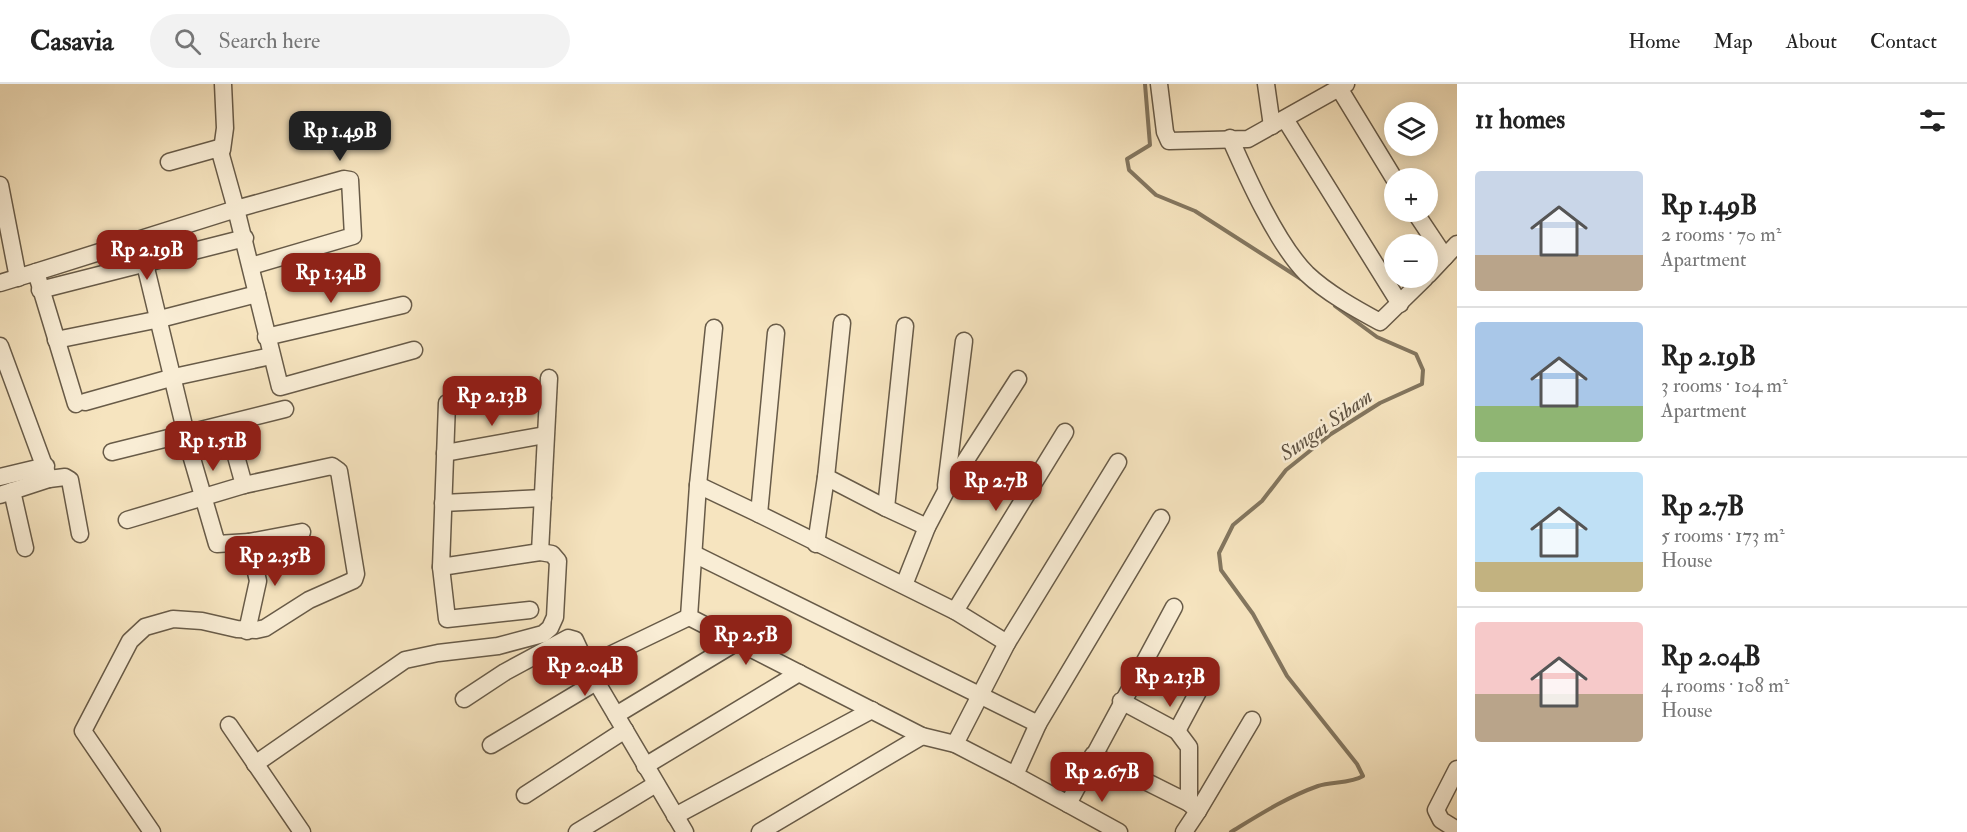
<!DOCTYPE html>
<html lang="en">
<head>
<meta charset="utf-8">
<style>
	body { margin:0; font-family:"IM FELL Double Pica",serif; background:#f2f2f2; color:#222; height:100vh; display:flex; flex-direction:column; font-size:22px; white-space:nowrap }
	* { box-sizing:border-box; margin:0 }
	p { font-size:20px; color:#767676 }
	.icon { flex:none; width:33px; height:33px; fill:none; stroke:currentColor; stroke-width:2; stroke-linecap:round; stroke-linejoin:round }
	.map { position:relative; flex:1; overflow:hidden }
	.details { display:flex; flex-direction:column; background:#fff; width:510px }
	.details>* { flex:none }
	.buttons { position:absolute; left:1384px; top:18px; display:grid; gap:12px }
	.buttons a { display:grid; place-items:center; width:54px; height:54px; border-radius:50%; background:#fff; box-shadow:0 3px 15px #0003; font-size:30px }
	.price { position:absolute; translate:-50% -51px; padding:0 14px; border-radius:12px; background:#8f2418; color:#fff; font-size:20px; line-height:39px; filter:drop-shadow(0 2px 3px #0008) }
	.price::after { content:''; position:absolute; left:50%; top:36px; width:18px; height:14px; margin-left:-9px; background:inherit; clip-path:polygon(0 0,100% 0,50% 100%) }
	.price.current { background:#222; color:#fff }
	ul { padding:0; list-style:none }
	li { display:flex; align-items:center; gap:18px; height:150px; padding:0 18px }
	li+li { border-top:2px solid #e0e0e0 }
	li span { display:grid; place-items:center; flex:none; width:168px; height:120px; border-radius:6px; color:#555 }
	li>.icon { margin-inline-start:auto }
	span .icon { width:72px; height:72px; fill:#fffc; stroke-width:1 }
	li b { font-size:26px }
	h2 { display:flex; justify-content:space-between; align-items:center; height:72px; padding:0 18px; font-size:26px }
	header { display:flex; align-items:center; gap:36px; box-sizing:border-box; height:84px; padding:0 30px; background:#fff; border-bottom:2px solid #e0e0e0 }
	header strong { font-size:28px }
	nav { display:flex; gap:33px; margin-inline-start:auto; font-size:21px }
	.search { width:420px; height:54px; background:#f2f2f2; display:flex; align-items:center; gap:15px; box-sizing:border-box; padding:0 21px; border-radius:33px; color:#767676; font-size:22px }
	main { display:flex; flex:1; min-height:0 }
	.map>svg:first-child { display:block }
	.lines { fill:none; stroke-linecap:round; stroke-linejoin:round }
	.stream { stroke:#83765f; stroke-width:4 }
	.minor-casing { stroke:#685b48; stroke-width:19 }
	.minor { stroke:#f9edd5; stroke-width:16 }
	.labels { text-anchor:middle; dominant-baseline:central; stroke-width:5; stroke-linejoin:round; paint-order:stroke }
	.water-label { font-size:21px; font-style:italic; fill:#5e5140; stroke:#f9edd5 }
</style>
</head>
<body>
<header>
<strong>Casavia</strong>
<div class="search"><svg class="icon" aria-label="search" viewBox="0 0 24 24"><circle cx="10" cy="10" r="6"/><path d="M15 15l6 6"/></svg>Search here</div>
<nav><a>Home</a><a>Map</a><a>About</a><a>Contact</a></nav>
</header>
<main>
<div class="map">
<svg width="1457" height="748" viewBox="0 0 1457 748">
	<rect width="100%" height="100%" fill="#f6e4bf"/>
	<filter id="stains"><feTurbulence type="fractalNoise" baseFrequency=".00333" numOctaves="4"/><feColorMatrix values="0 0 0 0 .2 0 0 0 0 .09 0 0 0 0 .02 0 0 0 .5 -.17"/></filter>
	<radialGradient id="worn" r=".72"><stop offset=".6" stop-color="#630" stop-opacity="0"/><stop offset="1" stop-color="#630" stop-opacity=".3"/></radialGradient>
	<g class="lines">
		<g class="stream">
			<polyline points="1145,0 1150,61 1127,75 1129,86 1156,111 1195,127 1301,195"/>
			<path d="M1231 748C1259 731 1287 713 1318 702 1332 698 1352 699 1363 692L1357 680 1287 592 1253 530 1221 486 1219 469 1233 441 1262 417 1286 386 1331 350 1380 319 1422 300 1423 286 1416 270 1377 253 1335 222"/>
		</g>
		<g class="minor-casing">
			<g id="minor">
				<polyline points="1159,0 1165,48 1169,57 1248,55 1346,0"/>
				<polyline points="1266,0 1272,42"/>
				<polyline points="1339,4 1395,96"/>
				<polyline points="1285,35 1400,220"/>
				<path d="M1230 54C1247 93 1277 160 1307 190 1327 209 1356 225 1380 238L1425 194"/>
				<polyline points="222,66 225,44 223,0"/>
				<polyline points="169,78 219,64 236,125 344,95 350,96 353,152 251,182"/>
				<polyline points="0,101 18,194"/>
				<polyline points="1415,128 1445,173"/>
				<polyline points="145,180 186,350"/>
				<polyline points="36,188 236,125 280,303 414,266"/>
				<polyline points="1428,191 1457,160"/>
				<polyline points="0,199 36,188 76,320"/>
				<polyline points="40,206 245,154"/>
				<polyline points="842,239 826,393 886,424"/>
				<polyline points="905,242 886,424 927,443"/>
				<polyline points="714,244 698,401 689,533 922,652 955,660 1015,691"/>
				<polyline points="776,249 759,430 955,527 1007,559"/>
				<polyline points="266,253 403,221"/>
				<polyline points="56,256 160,235 257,210"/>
				<polyline points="0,262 49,395 65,393 70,396 80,450"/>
				<polyline points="85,318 174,293 271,272"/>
				<polyline points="234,365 244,401"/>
				<polyline points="112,368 285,325"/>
				<polyline points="445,369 545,351"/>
				<polyline points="191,371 217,460 249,458 302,448"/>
				<polyline points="0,393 46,382"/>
				<polyline points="698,401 759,430"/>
				<polyline points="946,402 964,257"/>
				<polyline points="12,407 25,464"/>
				<polyline points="0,411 49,395"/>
				<polyline points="443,419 543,414"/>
				<polyline points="1161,434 1038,640 1015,691 1068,720 1174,523"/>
				<polyline points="127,436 244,401 332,382 339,387 356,490 354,496 309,516 265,544 256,546 237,545 202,537 173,535 145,543 130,557 83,647 152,748"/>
				<polyline points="816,460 826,393"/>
				<polyline points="540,468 549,294"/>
				<polyline points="694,470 1038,640"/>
				<polyline points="441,483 447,535 530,526"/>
				<polyline points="904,501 927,443 946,407 1018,295"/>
				<polyline points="955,527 1065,348"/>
				<polyline points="247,547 258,497 249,458"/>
				<polyline points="464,615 505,588 568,554 575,556 587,582"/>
				<polyline points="1121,617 1177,647 1207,591"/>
				<polyline points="616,631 737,558"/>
				<polyline points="229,641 302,748"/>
				<polyline points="1177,647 1189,663 1189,719 1198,727 1252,636"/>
				<polyline points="955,660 1007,559 1118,378"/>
				<polyline points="491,661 596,598"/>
				<polyline points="1093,671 1189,719"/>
				<polyline points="255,680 405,576 438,569 498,562 543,550 550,544 555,533 558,477 552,470 540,468 441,483 447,319"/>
				<polyline points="645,682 799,589"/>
				<polyline points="1457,685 1436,726 1441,736 1457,746"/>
				<polyline points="525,711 625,646"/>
				<polyline points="1068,720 1119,748"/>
				<polyline points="675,732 872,626"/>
				<polyline points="577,748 656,700"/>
				<polyline points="685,748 587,582 689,533"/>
				<polyline points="760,748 922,652"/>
				<polyline points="1184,748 1198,727"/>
			</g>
		</g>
		<use href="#minor" class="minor"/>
	</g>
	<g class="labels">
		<g class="water-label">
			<text transform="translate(1326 341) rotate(-35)">Sungai Sibam</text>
		</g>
	</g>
	<rect width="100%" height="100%" filter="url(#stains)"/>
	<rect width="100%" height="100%" fill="url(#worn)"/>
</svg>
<div class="buttons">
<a><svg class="icon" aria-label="layers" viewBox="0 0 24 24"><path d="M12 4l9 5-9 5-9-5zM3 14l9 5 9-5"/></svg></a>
<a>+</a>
<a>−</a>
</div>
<b class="price current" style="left:340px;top:78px">Rp 1.49B</b>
<b class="price" style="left:147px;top:197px">Rp 2.19B</b>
<b class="price" style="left:331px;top:220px">Rp 1.34B</b>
<b class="price" style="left:492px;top:343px">Rp 2.13B</b>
<b class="price" style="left:213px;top:388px">Rp 1.51B</b>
<b class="price" style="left:996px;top:428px">Rp 2.7B</b>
<b class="price" style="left:275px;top:503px">Rp 2.35B</b>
<b class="price" style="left:746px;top:582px">Rp 2.5B</b>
<b class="price" style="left:585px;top:613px">Rp 2.04B</b>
<b class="price" style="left:1170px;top:624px">Rp 2.13B</b>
<b class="price" style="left:1102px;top:719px">Rp 2.67B</b>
</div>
<section class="details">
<h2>11 homes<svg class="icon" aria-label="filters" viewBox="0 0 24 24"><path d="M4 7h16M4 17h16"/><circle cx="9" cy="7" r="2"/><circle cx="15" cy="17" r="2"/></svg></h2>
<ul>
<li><span style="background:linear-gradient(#c9d6e8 70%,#b9a48a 0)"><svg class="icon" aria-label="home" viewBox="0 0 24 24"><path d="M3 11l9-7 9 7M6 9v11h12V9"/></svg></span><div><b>Rp 1.49B</b><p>2 rooms · 70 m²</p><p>Apartment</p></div></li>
<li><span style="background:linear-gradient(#a9c7e8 70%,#8fb573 0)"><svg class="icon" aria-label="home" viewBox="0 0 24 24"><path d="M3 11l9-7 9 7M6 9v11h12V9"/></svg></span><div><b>Rp 2.19B</b><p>3 rooms · 104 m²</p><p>Apartment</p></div></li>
<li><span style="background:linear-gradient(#bfe0f5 75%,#c2b280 0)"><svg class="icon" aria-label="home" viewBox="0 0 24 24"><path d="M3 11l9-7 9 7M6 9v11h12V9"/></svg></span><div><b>Rp 2.7B</b><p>5 rooms · 173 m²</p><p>House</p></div></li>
<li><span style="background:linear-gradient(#f6c9c9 60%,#b9a48a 0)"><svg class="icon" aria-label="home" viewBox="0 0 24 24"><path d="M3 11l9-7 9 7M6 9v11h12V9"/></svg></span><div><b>Rp 2.04B</b><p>4 rooms · 108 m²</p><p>House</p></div></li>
</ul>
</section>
</main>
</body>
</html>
